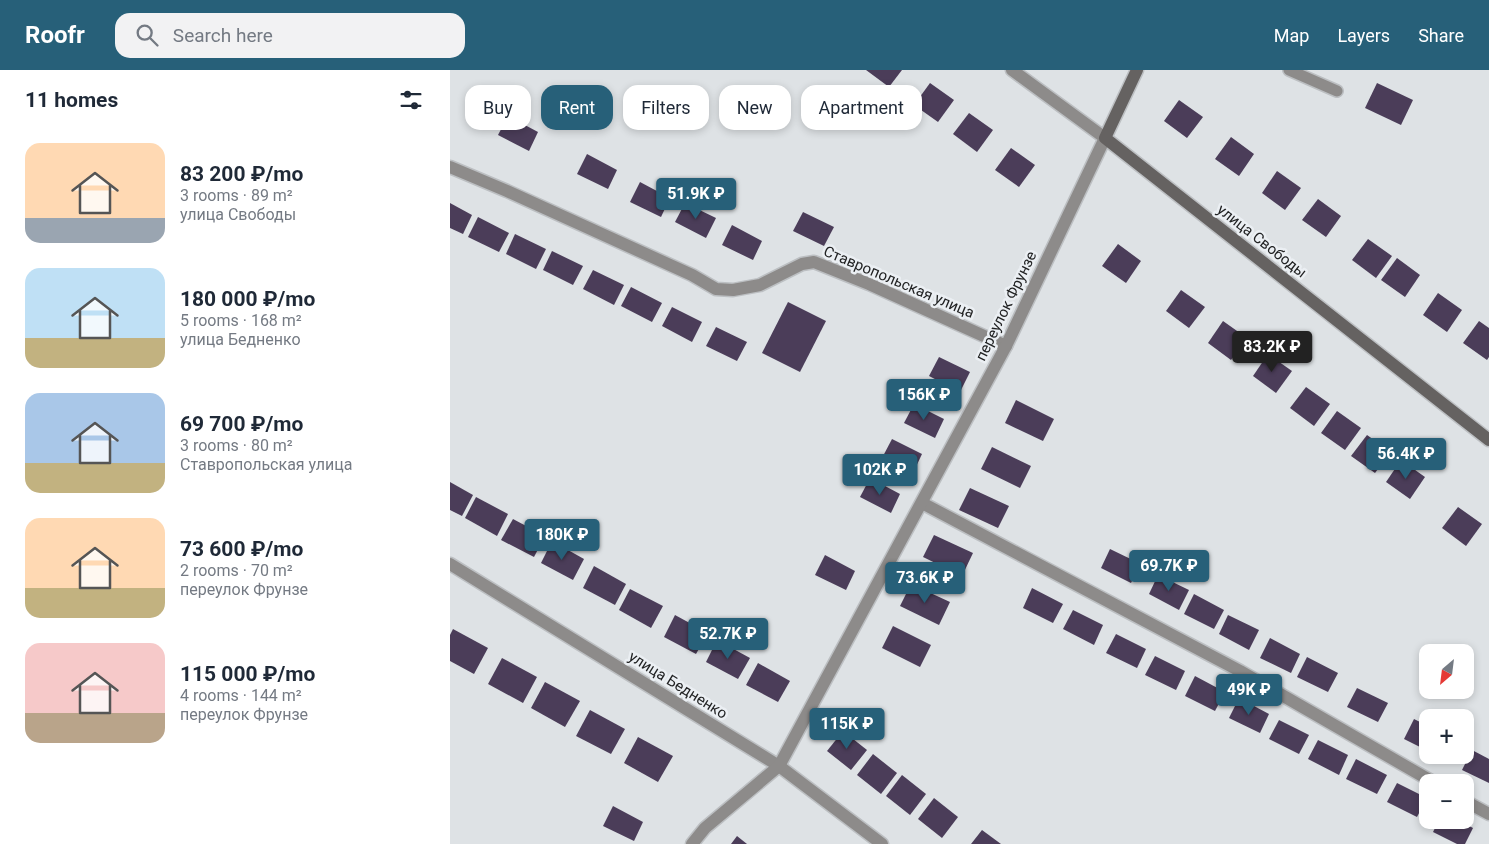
<!DOCTYPE html>
<html lang="en">
<head>
<meta charset="utf-8">
<style>
	body { margin:0; font-family:Roboto,sans-serif; background:#f2f2f3; color:#1f2937; height:100vh; display:flex; flex-direction:column; font-size:19px; white-space:nowrap }
	* { box-sizing:border-box; margin:0 }
	p { font-size:16px; color:#747a83 }
	.icon { flex:none; width:28px; height:28px; fill:none; stroke:currentColor; stroke-width:2; stroke-linecap:round; stroke-linejoin:round }
	.map { position:relative; flex:1; overflow:hidden }
	.details { display:flex; flex-direction:column; background:#fff; width:450px }
	.details>* { flex:none }
	.hud { position:absolute; left:15px; top:15px; width:475px; height:45px; display:flex; gap:10px }
	.needle { width:32px; rotate:208deg }
	.controls { position:absolute; left:969px; top:574px; display:grid; gap:10px }
	.controls a { display:grid; place-items:center; width:55px; height:55px; border-radius:10px; background:#fff; box-shadow:0 2px 8px #0003; font-size:25px }
	.price { position:absolute; translate:-50% -42px; padding:0 11px; border-radius:5px; background:#276079; color:#fff; font-size:16px; line-height:32px; filter:drop-shadow(0 1px 2px #0008) }
	.price::after { content:''; position:absolute; left:50%; top:30px; width:15px; height:11px; margin-left:-8px; background:inherit; clip-path:polygon(0 0,100% 0,50% 100%) }
	.price.selected { background:#222; color:#fff }
	ul { padding:0; list-style:none }
	li { display:flex; align-items:center; gap:15px; height:125px; padding:0 25px }
	li span { display:grid; place-items:center; flex:none; width:140px; height:100px; border-radius:15px; color:#555 }
	li>.icon { margin-inline-start:auto }
	span .icon { width:60px; height:60px; fill:#fffc; stroke-width:1 }
	li b { font-size:21px }
	h2 { display:flex; justify-content:space-between; align-items:center; height:60px; padding:0 25px; font-size:21px }
	.chip { padding:0 18px; border-radius:15px; background:#fff; box-shadow:0 2px 8px #0003; font-size:18px; line-height:45px }
	.chip.selected { background:#276079; color:#fff }
	header { display:flex; align-items:center; gap:30px; box-sizing:border-box; height:70px; padding:0 25px; background:#276079; color:#fff }
	header strong { font-size:24px }
	nav { display:flex; gap:28px; margin-inline-start:auto; font-size:18px }
	.search { width:350px; height:45px; background:#f2f2f3; display:flex; align-items:center; gap:12px; box-sizing:border-box; padding:0 18px; border-radius:15px; color:#747a83; font-size:19px }
	main { display:flex; flex:1; min-height:0 }
	.map>svg:first-child { display:block }
	.building { fill:#4b3d59 }
	.lines { fill:none; stroke-linecap:round; stroke-linejoin:round }
	.service-casing { stroke:#bcbfc2; stroke-width:14 }
	.minor-casing { stroke:#bcbfc2; stroke-width:15 }
	.secondary-casing { stroke:#bcbfc2; stroke-width:15 }
	.service { stroke:#8d8b8a; stroke-width:11 }
	.minor { stroke:#8d8b8a; stroke-width:12 }
	.secondary { stroke:#656261; stroke-width:12 }
	.labels { text-anchor:middle; dominant-baseline:central; stroke-width:5; stroke-linejoin:round; paint-order:stroke }
	.street-label { font-size:15px; fill:#212223; stroke:#ebeff3 }
</style>
</head>
<body>
<header>
<strong>Roofr</strong>
<div class="search"><svg class="icon" aria-label="search" viewBox="0 0 24 24"><circle cx="10" cy="10" r="6"/><path d="M15 15l6 6"/></svg>Search here</div>
<nav><a>Map</a><a>Layers</a><a>Share</a></nav>
</header>
<main>
<section class="details">
<h2>11 homes<svg class="icon" aria-label="filters" viewBox="0 0 24 24"><path d="M4 7h16M4 17h16"/><circle cx="9" cy="7" r="2"/><circle cx="15" cy="17" r="2"/></svg></h2>
<ul>
<li><span style="background:linear-gradient(#ffd9b3 75%,#9aa5b1 0)"><svg class="icon" aria-label="home" viewBox="0 0 24 24"><path d="M3 11l9-7 9 7M6 9v11h12V9"/></svg></span><div><b>83 200 ₽/mo</b><p>3 rooms · 89 m²</p><p>улица Свободы</p></div></li>
<li><span style="background:linear-gradient(#bfe0f5 70%,#c2b280 0)"><svg class="icon" aria-label="home" viewBox="0 0 24 24"><path d="M3 11l9-7 9 7M6 9v11h12V9"/></svg></span><div><b>180 000 ₽/mo</b><p>5 rooms · 168 m²</p><p>улица Бедненко</p></div></li>
<li><span style="background:linear-gradient(#a9c7e8 70%,#c2b280 0)"><svg class="icon" aria-label="home" viewBox="0 0 24 24"><path d="M3 11l9-7 9 7M6 9v11h12V9"/></svg></span><div><b>69 700 ₽/mo</b><p>3 rooms · 80 m²</p><p>Ставропольская улица</p></div></li>
<li><span style="background:linear-gradient(#ffd9b3 70%,#c2b280 0)"><svg class="icon" aria-label="home" viewBox="0 0 24 24"><path d="M3 11l9-7 9 7M6 9v11h12V9"/></svg></span><div><b>73 600 ₽/mo</b><p>2 rooms · 70 m²</p><p>переулок Фрунзе</p></div></li>
<li><span style="background:linear-gradient(#f6c9c9 70%,#b9a48a 0)"><svg class="icon" aria-label="home" viewBox="0 0 24 24"><path d="M3 11l9-7 9 7M6 9v11h12V9"/></svg></span><div><b>115 000 ₽/mo</b><p>4 rooms · 144 m²</p><p>переулок Фрунзе</p></div></li>
</ul>
</section>
<div class="map">
<svg width="1039" height="774" viewBox="0 0 1039 774">
	<rect width="100%" height="100%" fill="#dee2e5"/>
	<g class="building">
		<polygon points="416,0 452,0 439,17"/>
		<polygon points="480,13 504,30 488,52 464,35"/>
		<polygon points="927,13 963,30 951,55 915,38"/>
		<polygon points="729,30 753,47 737,68 714,51"/>
		<polygon points="519,43 543,60 527,82 503,64"/>
		<polygon points="58,46 88,62 79,81 48,65"/>
		<polygon points="781,67 804,84 789,106 765,89"/>
		<polygon points="561,78 585,95 569,117 545,100"/>
		<polygon points="137,84 167,100 158,119 127,104"/>
		<polygon points="827,101 851,118 835,140 812,123"/>
		<polygon points="190,112 220,128 211,147 180,132"/>
		<polygon points="868,129 891,146 876,167 852,150"/>
		<polygon points="0,133 22,145 13,164 0,158"/>
		<polygon points="235,133 266,148 256,168 225,152"/>
		<polygon points="353,142 384,157 374,176 343,161"/>
		<polygon points="28,147 59,163 49,182 18,167"/>
		<polygon points="282,155 312,171 303,190 272,175"/>
		<polygon points="65,164 96,179 86,199 56,184"/>
		<polygon points="918,169 942,186 926,208 902,190"/>
		<polygon points="668,174 691,191 676,213 652,196"/>
		<polygon points="102,181 133,196 123,215 93,200"/>
		<polygon points="947,188 970,205 955,227 931,210"/>
		<polygon points="143,200 174,215 164,235 133,219"/>
		<polygon points="181,217 212,233 202,252 171,236"/>
		<polygon points="731,220 755,237 739,258 716,241"/>
		<polygon points="988,223 1012,240 997,262 973,245"/>
		<polygon points="338,232 376,251 350,302 312,283"/>
		<polygon points="222,237 252,252 242,272 212,256"/>
		<polygon points="773,251 797,268 781,290 758,273"/>
		<polygon points="1029,251 1039,258 1039,287 1037,290 1013,273"/>
		<polygon points="266,257 297,272 287,291 256,276"/>
		<polygon points="818,284 842,301 826,323 803,306"/>
		<polygon points="489,287 520,302 510,322 479,306"/>
		<polygon points="856,317 880,334 864,356 840,338"/>
		<polygon points="566,330 604,349 593,371 555,353"/>
		<polygon points="464,334 494,349 485,368 454,353"/>
		<polygon points="887,341 911,358 895,380 871,363"/>
		<polygon points="917,365 941,382 925,403 901,386"/>
		<polygon points="442,369 472,384 463,403 432,388"/>
		<polygon points="542,377 581,396 570,418 531,399"/>
		<polygon points="951,390 975,407 960,429 936,412"/>
		<polygon points="420,408 450,424 441,443 410,427"/>
		<polygon points="0,412 23,425 12,446 0,440"/>
		<polygon points="520,418 559,436 548,458 509,440"/>
		<polygon points="26,427 58,444 47,466 15,448"/>
		<polygon points="1008,437 1032,454 1016,476 992,458"/>
		<polygon points="63,449 95,466 84,487 51,470"/>
		<polygon points="484,465 523,483 512,506 473,487"/>
		<polygon points="102,471 134,489 123,510 91,493"/>
		<polygon points="660,479 691,494 681,513 651,498"/>
		<polygon points="375,485 405,501 396,520 365,505"/>
		<polygon points="144,496 176,514 165,535 133,518"/>
		<polygon points="708,505 739,520 729,540 699,524"/>
		<polygon points="461,514 500,532 489,555 450,536"/>
		<polygon points="582,518 613,534 603,553 573,538"/>
		<polygon points="180,519 213,536 201,558 169,540"/>
		<polygon points="744,524 774,540 764,559 734,544"/>
		<polygon points="623,540 653,555 644,575 613,559"/>
		<polygon points="225,545 258,563 246,584 214,567"/>
		<polygon points="778,545 809,560 799,580 769,564"/>
		<polygon points="443,556 481,575 470,597 432,578"/>
		<polygon points="3,559 38,578 24,604 0,591 0,565"/>
		<polygon points="666,564 696,579 687,598 656,583"/>
		<polygon points="820,568 850,584 841,603 810,588"/>
		<polygon points="267,570 300,588 288,609 256,592"/>
		<polygon points="705,586 735,601 726,620 695,605"/>
		<polygon points="857,587 888,603 878,622 847,607"/>
		<polygon points="52,588 87,607 73,633 38,614"/>
		<polygon points="308,593 340,611 328,632 296,615"/>
		<polygon points="745,606 775,622 765,641 735,626"/>
		<polygon points="95,612 130,631 115,657 81,638"/>
		<polygon points="907,618 938,633 928,652 897,637"/>
		<polygon points="789,628 819,644 810,663 779,648"/>
		<polygon points="140,640 175,659 161,684 126,666"/>
		<polygon points="964,649 978,656 978,681 954,669"/>
		<polygon points="829,650 859,665 849,684 819,669"/>
		<polygon points="393,661 417,680 401,700 377,681"/>
		<polygon points="188,667 223,686 208,712 174,693"/>
		<polygon points="868,670 898,685 889,705 858,689"/>
		<polygon points="1022,680 1039,689 1039,713 1012,700"/>
		<polygon points="423,684 447,703 431,724 407,705"/>
		<polygon points="906,689 937,705 927,724 896,709"/>
		<polygon points="452,705 476,724 460,745 436,726"/>
		<polygon points="947,713 977,728 967,747 937,732"/>
		<polygon points="484,728 508,747 492,768 468,749"/>
		<polygon points="163,736 193,752 184,771 153,756"/>
		<polygon points="989,750 1008,750 1023,758 1015,774 1007,774 983,762"/>
		<polygon points="532,760 551,774 521,774"/>
		<polygon points="287,766 297,774 281,774"/>
	</g>
	<g class="lines">
		<g class="service-casing">
			<polyline id="service" points="839,0 887,21"/>
		</g>
		<g class="minor-casing">
			<g id="minor">
				<polyline points="0,97 57,121 242,205 266,219 283,220 310,215 352,194 364,192 419,214 556,276"/>
				<polyline points="472,433 790,601 983,712"/>
				<polyline points="0,494 329,696 432,774"/>
				<polyline points="1015,731 1039,744"/>
				<polyline points="242,774 255,758 329,696 556,276 655,68 562,0"/>
			</g>
		</g>
		<g class="secondary-casing">
			<polyline id="secondary" points="687,0 655,68 1039,370"/>
		</g>
		<use href="#service" class="service"/>
		<use href="#minor" class="minor"/>
		<use href="#secondary" class="secondary"/>
	</g>
	<g class="labels">
		<g class="street-label">
			<text transform="translate(812 171) rotate(38)">улица Свободы</text>
			<text transform="translate(449 212) rotate(23)">Ставропольская улица</text>
			<text transform="translate(556 236) rotate(-64)">переулок Фрунзе</text>
			<text transform="translate(228 615) rotate(32)">улица Бедненко</text>
		</g>
	</g>
</svg>
<div class="controls">
<a><svg class="needle" viewBox="-14 -14 28 28"><path d="M0-13l5 13h-10z" fill="#e53935"/><path d="M0 13l5-13h-10z" fill="#747a83"/></svg></a>
<a>+</a>
<a>−</a>
</div>
<b class="price" style="left:246px;top:150px">51.9K ₽</b>
<b class="price selected" style="left:822px;top:303px">83.2K ₽</b>
<b class="price" style="left:474px;top:351px">156K ₽</b>
<b class="price" style="left:956px;top:410px">56.4K ₽</b>
<b class="price" style="left:430px;top:426px">102K ₽</b>
<b class="price" style="left:112px;top:491px">180K ₽</b>
<b class="price" style="left:719px;top:522px">69.7K ₽</b>
<b class="price" style="left:475px;top:534px">73.6K ₽</b>
<b class="price" style="left:278px;top:590px">52.7K ₽</b>
<b class="price" style="left:799px;top:646px">49K ₽</b>
<b class="price" style="left:397px;top:680px">115K ₽</b>
<div class="hud">
<a class="chip">Buy</a>
<a class="chip selected">Rent</a>
<a class="chip">Filters</a>
<a class="chip">New</a>
<a class="chip">Apartment</a>
</div>
</div>
</main>
</body>
</html>
